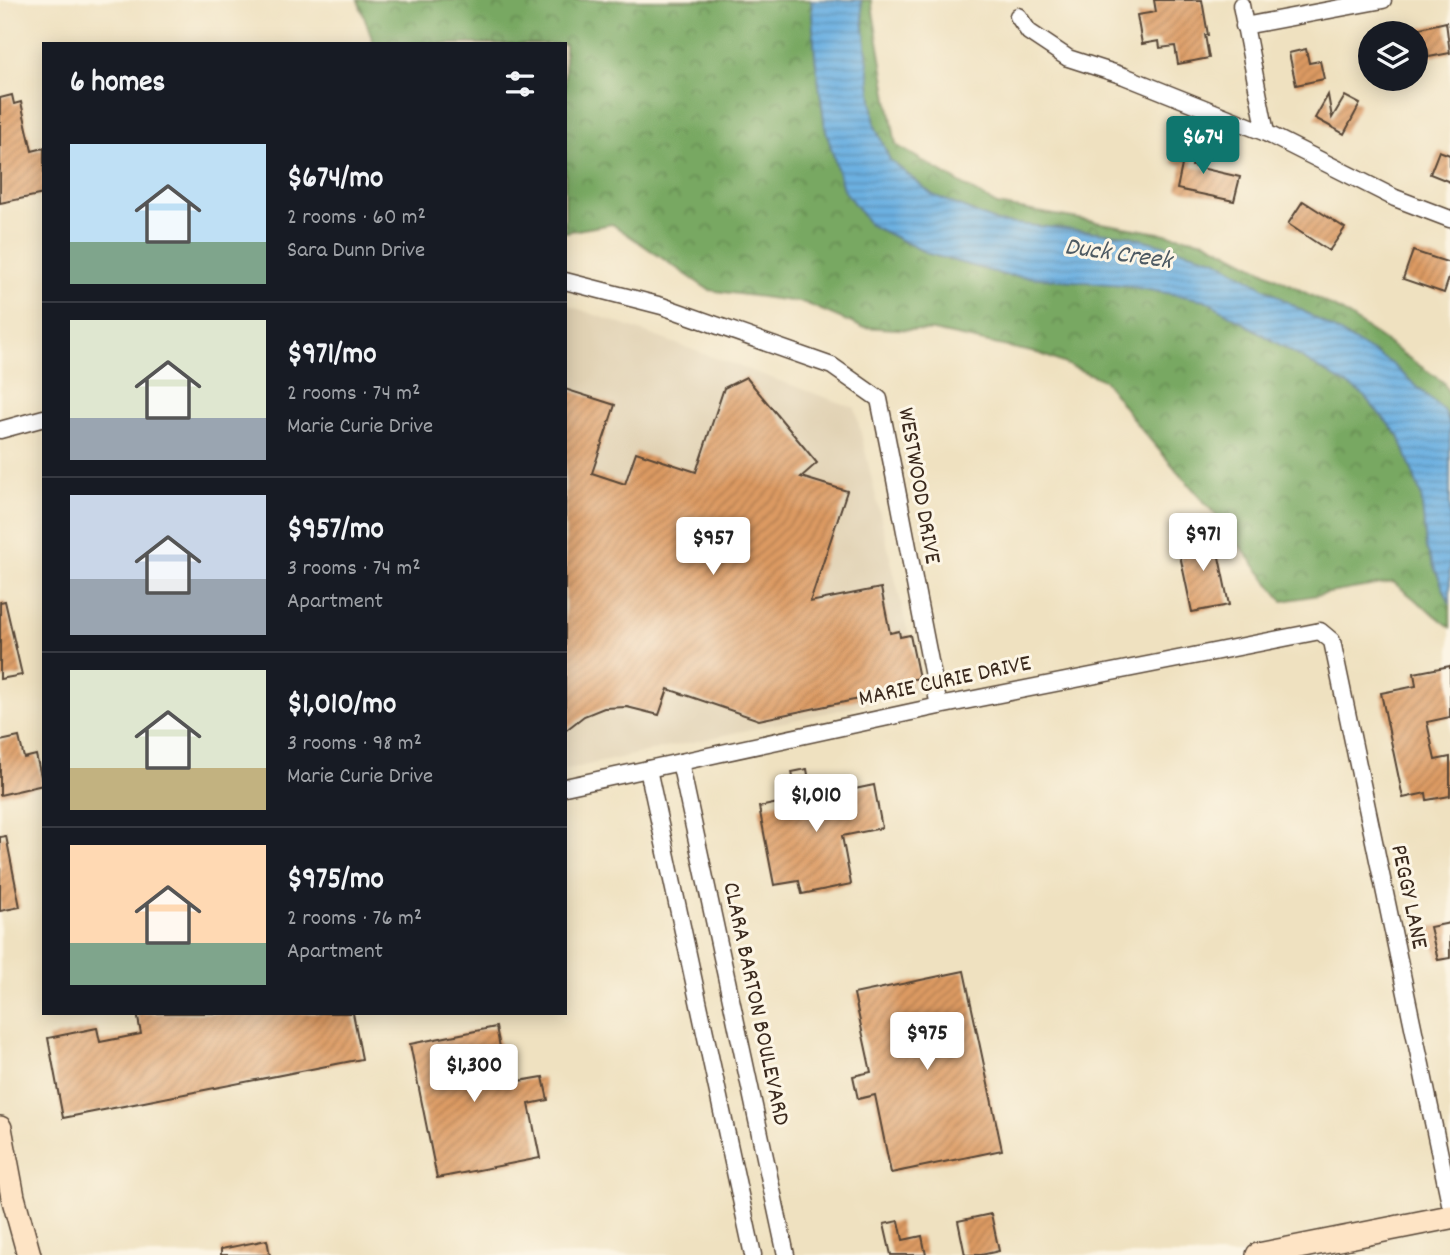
<!DOCTYPE html>
<html lang="en">
<head>
<meta charset="utf-8">
<style>
	body { margin:0; font-family:Dekko,sans-serif; background:#20242c; color:#f1f3f6; height:100vh; display:flex; flex-direction:column; font-size:26px; white-space:nowrap }
	* { box-sizing:border-box; margin:0 }
	p { font-size:23px; color:#9ea1a6 }
	.icon { flex:none; width:38px; height:38px; fill:none; stroke:currentColor; stroke-width:2; stroke-linecap:round; stroke-linejoin:round }
	.map { position:relative; flex:1; overflow:hidden }
	.side { position:absolute; left:42px; top:42px; width:525px; height:973px; display:flex; flex-direction:column; background:#171b24; border-radius:0px; box-shadow:0 4px 18px #0003 }
	.side>* { flex:none }
	.controls { position:absolute; left:1358px; top:21px; display:grid; gap:14px }
	.controls a { display:grid; place-items:center; width:70px; height:70px; border-radius:50%; background:#171b24; box-shadow:0 4px 18px #0003; font-size:35px }
	.price { position:absolute; translate:-50% -60px; padding:0 16px; border-radius:7px; background:#fff; color:#222; font-size:23px; line-height:46px; filter:drop-shadow(0 2px 4px #0008) }
	.price::after { content:''; position:absolute; left:50%; top:42px; width:21px; height:16px; margin-left:-10px; background:inherit; clip-path:polygon(0 0,100% 0,50% 100%) }
	.price.on { background:#0f766e; color:#fff }
	ul { padding:0; list-style:none }
	li { display:flex; align-items:center; gap:21px; height:175px; padding:0 28px }
	li+li { border-top:2px solid #363941 }
	li span { display:grid; place-items:center; flex:none; width:196px; height:140px; border-radius:0px; color:#555 }
	li>.icon { margin-inline-start:auto }
	span .icon { width:84px; height:84px; fill:#fffc; stroke-width:1 }
	li b { font-size:30px }
	h2 { display:flex; justify-content:space-between; align-items:center; height:84px; padding:0 28px; font-size:30px }
	.map>svg:first-child { display:block }
	.built { fill:#e1d2b4 }
	.forest { fill:url(#forest-crowns); stroke:#5a6940; stroke-width:2 }
	.water { fill:url(#water-rules); stroke:#546d80; stroke-width:2 }
	.building { fill:url(#building-hatch) }
	.lines { fill:none; stroke-linecap:round; stroke-linejoin:round }
	.street-casing { stroke:#564536; stroke-width:19 }
	.secondary-casing { stroke:#564536; stroke-width:26 }
	.street { stroke:#fff; stroke-width:16 }
	.secondary { stroke:#fee4c5; stroke-width:23 }
	.labels { text-anchor:middle; dominant-baseline:central; stroke-width:6; stroke-linejoin:round; paint-order:stroke }
	.street-label { font-size:24px; fill:#3b2a1e; stroke:#fcf5e5 }
	.water-label { font-size:26px; font-style:italic; fill:#4c5962; stroke:#fcf5e5 }
</style>
</head>
<body>
<div class="map">
<svg width="1450" height="1255" viewBox="0 0 1450 1255">
	<defs>
		<pattern id="forest-crowns" width="20" height="18" patternUnits="userSpaceOnUse" patternTransform="scale(1.75)"><rect width="20" height="18" fill="#78a862"/><path d="M2 6a3 3 0 1 1 6 0M12 15a3 3 0 1 1 6 0" fill="none" stroke="#648950"/></pattern>
		<pattern id="water-rules" width="6" height="5" patternUnits="userSpaceOnUse" patternTransform="scale(1.75)"><rect width="6" height="5" fill="#6cb0e1"/><path d="M0 2.5h6" fill="none" stroke="#5a8fb6"/></pattern>
		<pattern id="building-hatch" width="6" height="6" patternUnits="userSpaceOnUse" patternTransform="scale(1.75)"><rect width="6" height="6" fill="#dc9a62"/><path d="M-1 1l2-2M0 6l6-6M5 7l2-2" fill="none" stroke="#b47e50"/></pattern>
	</defs>
	<rect width="100%" height="100%" fill="#fcf5e5"/>
	<filter id="ink" filterUnits="userSpaceOnUse"><feTurbulence type="fractalNoise" baseFrequency=".0143" numOctaves="2"/><feDisplacementMap in="SourceGraphic" scale="14" xChannelSelector="R" yChannelSelector="G"/><feConvolveMatrix kernelMatrix="1 2 1 2 8 2 1 2 1" color-interpolation-filters="sRGB"/></filter>
	<filter id="wash" filterUnits="userSpaceOnUse"><feTurbulence type="fractalNoise" baseFrequency=".00686" numOctaves="4" result="noise"/><feDisplacementMap in="SourceGraphic" scale="28" xChannelSelector="R" yChannelSelector="G"/><feGaussianBlur stdDeviation="1.57" result="paint"/><feColorMatrix in="noise" values="0 0 0 0 0 0 0 0 0 0 0 0 0 0 0 0 0 1.4 0 .05"/><feComposite in="paint" operator="in"/></filter>
	<g filter="url(#wash)">
		<rect width="100%" height="100%" fill="#efe1c0"/>
		<polygon class="built" points="565,304 855,408 922,692 565,770"/>
		<polygon class="forest" points="358,0 871,0 896,145 997,205 1206,241 1343,312 1443,382 1450,395 1450,627 1393,582 1283,601 1214,513 1140,428 1104,380 1041,354 933,331 861,327 805,303 709,290 612,224 565,232 565,44 374,44"/>
		<polygon class="water" points="811,0 861,0 875,126 890,160 933,195 997,222 1126,235 1215,259 1391,363 1445,412 1450,426 1450,604 1426,548 1421,495 1399,436 1362,394 1205,300 1121,285 1004,275 929,254 870,225 843,189 825,127 815,57"/>
		<g id="blocks">
			<g class="building">
				<polygon points="1154,0 1202,0 1208,35 1205,35 1209,58 1178,64 1175,46 1160,48 1159,41 1142,44 1137,15 1156,12"/>
				<polygon points="1446,22 1450,53 1429,57 1427,48 1416,50 1416,29"/>
				<polygon points="1306,49 1309,63 1320,61 1324,79 1296,85 1289,53"/>
				<polygon points="12,95 14,104 21,102 32,151 44,148 44,194 0,203 0,98"/>
				<polygon points="1328,95 1332,118 1345,96 1360,104 1344,134 1315,118"/>
				<polygon points="1178,141 1196,145 1192,166 1240,177 1234,201 1177,189 1182,165 1173,163"/>
				<polygon points="1439,151 1450,155 1450,182 1430,174"/>
				<polygon points="1303,201 1345,228 1329,251 1288,224"/>
				<polygon points="1413,251 1450,263 1450,275 1444,293 1403,279"/>
				<polygon points="746,377 817,463 801,477 847,491 810,602 881,588 890,633 899,631 900,637 910,635 919,678 909,680 910,685 901,687 902,690 759,720 668,689 659,715 627,707 604,708 584,716 565,731 565,389 615,405 592,473 625,484 636,452 696,472 724,388"/>
				<polygon points="1214,533 1229,605 1192,612 1177,541"/>
				<polygon points="5,601 22,675 0,679 0,602"/>
				<polygon points="1450,666 1450,717 1427,722 1435,760 1450,757 1450,796 1427,800 1426,793 1403,798 1381,693 1416,686 1414,673"/>
				<polygon points="19,737 24,758 36,755 43,785 0,795 0,741"/>
				<polygon points="807,769 812,798 874,785 882,828 842,836 851,884 802,894 799,881 774,885 759,807 797,799 792,772"/>
				<polygon points="6,836 20,907 0,911 0,837"/>
				<polygon points="1450,923 1450,958 1438,960 1430,927"/>
				<polygon points="964,971 1002,1150 891,1173 875,1095 858,1099 853,1076 871,1072 854,994"/>
				<polygon points="137,1013 353,1013 362,1059 63,1118 48,1038 97,1028 100,1042 141,1034"/>
				<polygon points="496,1027 507,1083 543,1077 548,1100 529,1104 540,1158 437,1178 410,1044"/>
				<polygon points="991,1214 999,1251 981,1255 965,1255 958,1221"/>
				<polygon points="899,1221 903,1240 922,1236 926,1255 891,1255 884,1224"/>
				<polygon points="267,1240 270,1255 221,1255 221,1249"/>
			</g>
		</g>
	</g>
	<g filter="url(#ink)">
		<use href="#blocks" fill-opacity="0" stroke="#564536" stroke-width="2"/>
		<g class="lines">
			<g class="street-casing">
				<g id="street">
					<polyline points="1241,5 1266,133"/>
					<polyline points="1018,16 1029,32 1068,58 1124,76 1266,133 1395,198 1450,219"/>
					<polyline points="1244,26 1383,0"/>
					<path d="M565 281 662 306 832 366 879 399C900 501 918 604 939 706"/>
					<polyline points="0,430 44,418"/>
					<polyline points="680,762 786,1255"/>
					<polyline points="648,769 753,1255"/>
					<polyline points="565,787 939,706 1320,631 1332,641 1450,1203"/>
				</g>
			</g>
			<g class="secondary-casing">
				<g id="secondary">
					<polyline points="0,1128 13,1197 29,1255"/>
					<polyline points="1258,1255 1450,1217"/>
				</g>
			</g>
			<use href="#street" class="street"/>
			<use href="#secondary" class="secondary"/>
		</g>
	</g>
	<g class="labels">
		<g class="street-label">
			<text transform="translate(918 486) rotate(80)">WESTWOOD DRIVE</text>
			<text transform="translate(945 682) rotate(-12)">MARIE CURIE DRIVE</text>
			<text transform="translate(1408 897) rotate(78)">PEGGY LANE</text>
			<text transform="translate(755 1004) rotate(78)">CLARA BARTON BOULEVARD</text>
		</g>
		<g class="water-label">
			<text transform="translate(1118 255) rotate(8)">Duck Creek</text>
		</g>
	</g>
</svg>
<div class="controls">
<a><svg class="icon" aria-label="layers" viewBox="0 0 24 24"><path d="M12 4l9 5-9 5-9-5zM3 14l9 5 9-5"/></svg></a>
</div>
<b class="price on" style="left:1203px;top:176px">$674</b>
<b class="price" style="left:1203px;top:573px">$971</b>
<b class="price" style="left:713px;top:577px">$957</b>
<b class="price" style="left:816px;top:834px">$1,010</b>
<b class="price" style="left:927px;top:1072px">$975</b>
<b class="price" style="left:474px;top:1104px">$1,300</b>
<section class="side">
<h2>6 homes<svg class="icon" aria-label="filters" viewBox="0 0 24 24"><path d="M4 7h16M4 17h16"/><circle cx="9" cy="7" r="2"/><circle cx="15" cy="17" r="2"/></svg></h2>
<ul>
<li><span style="background:linear-gradient(#bfe0f5 70%,#7fa58c 0)"><svg class="icon" aria-label="home" viewBox="0 0 24 24"><path d="M3 11l9-7 9 7M6 9v11h12V9"/></svg></span><div><b>$674/mo</b><p>2 rooms · 60 m²</p><p>Sara Dunn Drive</p></div></li>
<li><span style="background:linear-gradient(#dfe7d0 70%,#9aa5b1 0)"><svg class="icon" aria-label="home" viewBox="0 0 24 24"><path d="M3 11l9-7 9 7M6 9v11h12V9"/></svg></span><div><b>$971/mo</b><p>2 rooms · 74 m²</p><p>Marie Curie Drive</p></div></li>
<li><span style="background:linear-gradient(#c9d6e8 60%,#9aa5b1 0)"><svg class="icon" aria-label="home" viewBox="0 0 24 24"><path d="M3 11l9-7 9 7M6 9v11h12V9"/></svg></span><div><b>$957/mo</b><p>3 rooms · 74 m²</p><p>Apartment</p></div></li>
<li><span style="background:linear-gradient(#dfe7d0 70%,#c2b280 0)"><svg class="icon" aria-label="home" viewBox="0 0 24 24"><path d="M3 11l9-7 9 7M6 9v11h12V9"/></svg></span><div><b>$1,010/mo</b><p>3 rooms · 98 m²</p><p>Marie Curie Drive</p></div></li>
<li><span style="background:linear-gradient(#ffd9b3 70%,#7fa58c 0)"><svg class="icon" aria-label="home" viewBox="0 0 24 24"><path d="M3 11l9-7 9 7M6 9v11h12V9"/></svg></span><div><b>$975/mo</b><p>2 rooms · 76 m²</p><p>Apartment</p></div></li>
</ul>
</section>
</div>
</body>
</html>
